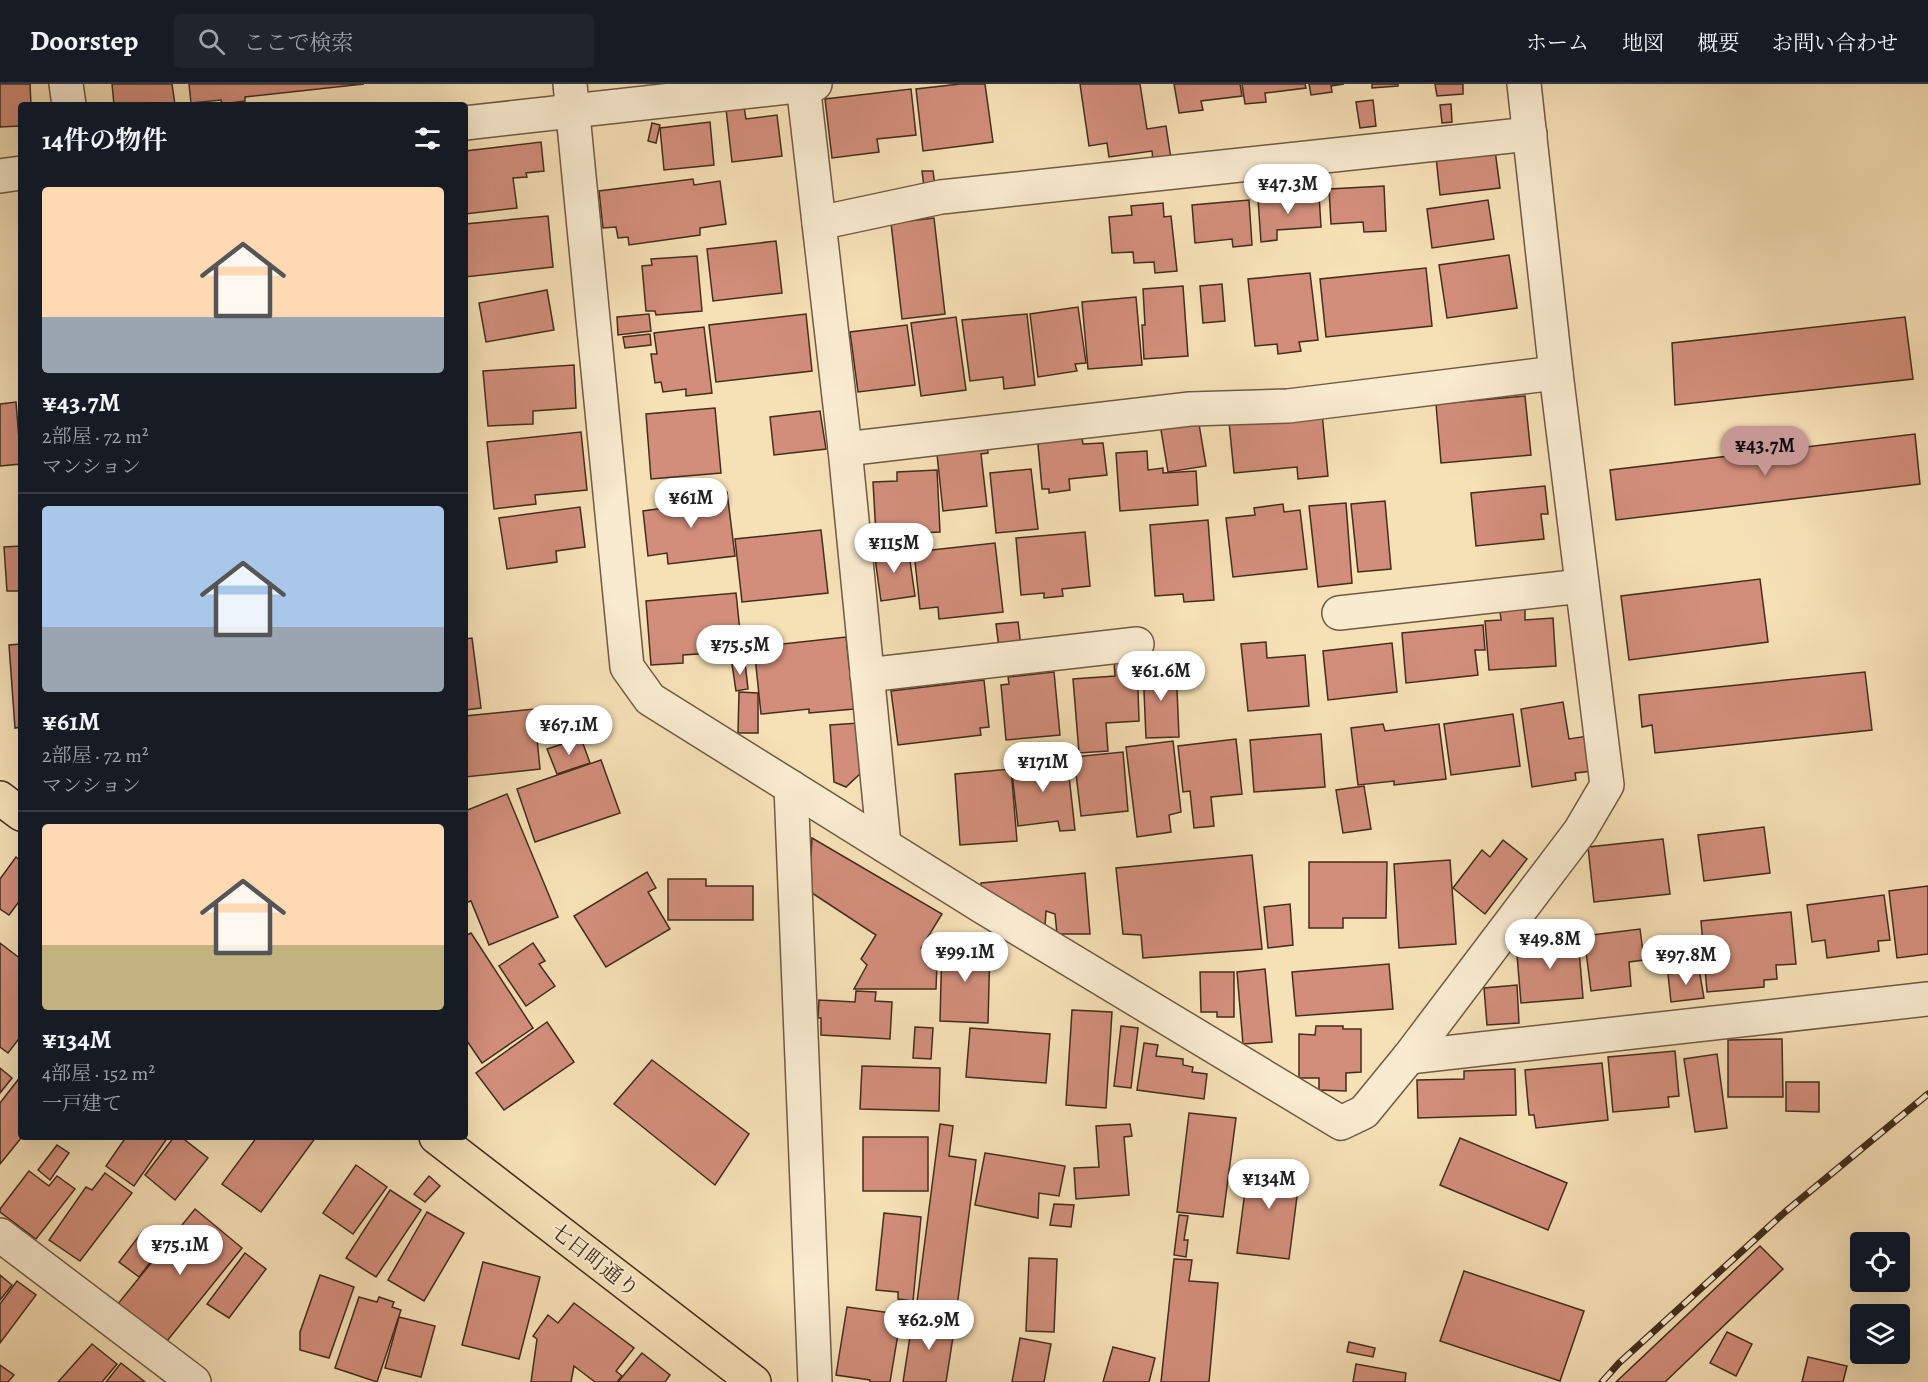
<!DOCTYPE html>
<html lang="ja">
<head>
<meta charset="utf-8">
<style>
	body { margin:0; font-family:Alegreya,"Noto Serif JP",serif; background:#20242c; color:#f1f3f6; height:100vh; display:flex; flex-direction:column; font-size:22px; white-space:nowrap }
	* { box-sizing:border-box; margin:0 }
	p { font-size:20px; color:#9ea1a6 }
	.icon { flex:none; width:33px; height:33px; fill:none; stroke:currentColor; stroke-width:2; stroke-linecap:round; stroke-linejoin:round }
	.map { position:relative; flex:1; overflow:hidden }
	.details { position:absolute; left:18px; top:18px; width:450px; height:1038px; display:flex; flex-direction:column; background:#171b24; border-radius:6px; box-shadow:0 6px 24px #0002 }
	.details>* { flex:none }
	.fabs { position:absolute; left:1850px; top:1148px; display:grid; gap:12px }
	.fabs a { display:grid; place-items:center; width:60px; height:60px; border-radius:6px; background:#171b24; box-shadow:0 6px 24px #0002; font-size:30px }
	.price { position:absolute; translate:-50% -51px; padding:0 14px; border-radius:21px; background:#fff; color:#222; font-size:20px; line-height:39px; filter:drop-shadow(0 2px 3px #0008) }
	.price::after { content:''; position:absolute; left:50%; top:36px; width:18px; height:14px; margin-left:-9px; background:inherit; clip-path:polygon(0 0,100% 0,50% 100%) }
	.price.active { background:#c59692; color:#111 }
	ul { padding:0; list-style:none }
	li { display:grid; align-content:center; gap:12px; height:318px; padding:0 24px }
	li+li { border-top:2px solid #363941 }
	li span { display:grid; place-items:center; height:186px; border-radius:6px; color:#555 }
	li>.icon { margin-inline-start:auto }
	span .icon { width:108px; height:108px; fill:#fffc; stroke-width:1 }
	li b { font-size:26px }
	h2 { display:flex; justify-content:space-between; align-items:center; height:72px; padding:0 24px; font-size:26px }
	header { display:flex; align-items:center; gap:36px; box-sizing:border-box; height:84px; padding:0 30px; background:#171b24; border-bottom:2px solid #363941 }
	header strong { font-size:28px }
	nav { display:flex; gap:33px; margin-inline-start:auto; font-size:21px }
	.search { width:420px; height:54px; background:#20242c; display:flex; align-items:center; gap:15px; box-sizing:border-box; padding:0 21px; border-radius:6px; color:#9ea1a6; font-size:22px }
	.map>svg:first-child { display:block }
	.building { fill:#d28e7b; stroke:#432d1c; stroke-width:1.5 }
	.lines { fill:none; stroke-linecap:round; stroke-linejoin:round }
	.minor-casing { stroke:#705a42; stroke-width:36 }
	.trunk-casing { stroke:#432d1c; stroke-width:36 }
	.minor { stroke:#f9ebd0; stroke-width:33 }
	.trunk { stroke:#f6e0b6; stroke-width:33 }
	.rail-casing { stroke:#432d1c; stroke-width:7 }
	.rail { stroke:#f9ebd0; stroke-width:4.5; stroke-dasharray:14; stroke-linecap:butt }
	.labels { text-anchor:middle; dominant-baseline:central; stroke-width:4.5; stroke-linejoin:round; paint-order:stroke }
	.street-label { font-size:21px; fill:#432d1c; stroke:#f9ebd0 }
</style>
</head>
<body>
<header>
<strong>Doorstep</strong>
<div class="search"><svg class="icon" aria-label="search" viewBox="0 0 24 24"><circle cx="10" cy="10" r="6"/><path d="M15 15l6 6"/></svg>ここで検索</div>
<nav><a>ホーム</a><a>地図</a><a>概要</a><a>お問い合わせ</a></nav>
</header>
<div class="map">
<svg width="1928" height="1298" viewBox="0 0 1928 1298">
	<rect width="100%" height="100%" fill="#f6e0b6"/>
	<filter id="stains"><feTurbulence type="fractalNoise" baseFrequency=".00333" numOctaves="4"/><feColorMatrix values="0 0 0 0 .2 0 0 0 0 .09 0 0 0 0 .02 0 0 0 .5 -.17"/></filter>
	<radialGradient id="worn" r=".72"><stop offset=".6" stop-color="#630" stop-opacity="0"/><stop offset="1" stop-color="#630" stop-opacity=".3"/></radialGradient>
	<g class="building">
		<polygon points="0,0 30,0 31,21 21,21 21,49 19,49 19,42 0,43"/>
		<polygon points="112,0 172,0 175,21 114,21"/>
		<polygon points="189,0 364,0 245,13 245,17 222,20 221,16 191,19"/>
		<polygon points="960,0 985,0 993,58 923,67 916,5"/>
		<polygon points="1080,0 1140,0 1147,45 1166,42 1171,75 1153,78 1152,67 1109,73 1107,59 1089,62"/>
		<polygon points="1174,0 1240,0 1242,12 1201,17 1203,26 1179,29"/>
		<polygon points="1242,0 1305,0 1306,4 1265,9 1266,18 1245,20"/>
		<polygon points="1309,0 1344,0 1331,2 1332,8 1311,11"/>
		<polygon points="1372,0 1398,0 1398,2 1372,4"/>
		<polygon points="1435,0 1463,0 1463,10 1437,12"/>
		<polygon points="911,5 916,51 877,55 879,68 832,74 825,15"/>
		<polygon points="1373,16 1376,42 1360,44 1356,18"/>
		<polygon points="1451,20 1452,38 1442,39 1440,21"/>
		<polygon points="744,23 746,35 777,31 782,72 732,78 726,25"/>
		<polygon points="710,38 714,81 664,86 660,44"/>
		<polygon points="652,39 660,41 656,59 648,57"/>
		<polygon points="541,58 544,87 526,89 527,93 513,94 517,124 465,130 465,67"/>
		<polygon points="1495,66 1500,104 1440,111 1436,73"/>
		<polygon points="922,87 933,87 935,102 924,103"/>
		<polygon points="693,95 694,101 720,97 726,140 700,144 700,151 629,161 628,153 618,154 616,143 603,144 599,107"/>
		<polygon points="1384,102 1386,147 1364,148 1363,138 1331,140 1329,105"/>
		<polygon points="1319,110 1321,143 1277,146 1277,156 1261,158 1258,115"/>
		<polygon points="1249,116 1252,161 1233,163 1232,155 1195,159 1192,121"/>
		<polygon points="1488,116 1494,155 1432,164 1427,125"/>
		<polygon points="1163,119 1164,133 1171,132 1177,187 1155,189 1154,178 1134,179 1133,168 1112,169 1109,133 1132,131 1131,122"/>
		<polygon points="548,132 553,183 465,193 465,140"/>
		<polygon points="934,134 945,230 902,235 891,139"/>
		<polygon points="776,157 782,209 713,217 707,165"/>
		<polygon points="1509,171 1517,224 1447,234 1439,181"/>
		<polygon points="697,172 702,227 656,231 655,227 646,227 642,182 652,181 651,175"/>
		<polygon points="1426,184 1432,242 1326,253 1320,195"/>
		<polygon points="1310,189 1318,256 1299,258 1301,267 1278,270 1277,260 1255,262 1248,195"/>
		<polygon points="1222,200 1225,237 1203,239 1200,202"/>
		<polygon points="1183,202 1188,272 1144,275 1142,241 1145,241 1143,205"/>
		<polygon points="547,206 554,246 486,258 479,219"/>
		<polygon points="1136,213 1142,281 1088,285 1082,218"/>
		<polygon points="1078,223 1086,279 1075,280 1077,287 1038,293 1030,230"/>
		<polygon points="649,230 651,247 618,251 617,233"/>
		<polygon points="806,230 812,287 716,298 709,241"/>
		<polygon points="1027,230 1035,301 1004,305 1003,293 970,297 962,236"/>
		<polygon points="956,233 966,306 921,312 911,239"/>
		<polygon points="1905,233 1913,295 1675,321 1672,259"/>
		<polygon points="907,241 915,301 858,308 850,248"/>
		<polygon points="704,243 712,309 686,312 686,305 663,308 661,298 655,299 651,270 657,270 654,249"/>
		<polygon points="650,250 651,261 625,264 623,253"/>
		<polygon points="574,281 576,324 533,327 533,340 488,342 483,287"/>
		<polygon points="1525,312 1531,371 1441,379 1436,320"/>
		<polygon points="16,318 21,380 0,382 0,320"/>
		<polygon points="715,324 721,389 651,395 646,330"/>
		<polygon points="820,327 826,365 774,371 770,333"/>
		<polygon points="1322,329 1328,392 1298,395 1297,383 1234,389 1229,338"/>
		<polygon points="1198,334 1206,382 1168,388 1160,340"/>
		<polygon points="581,348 587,406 535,411 536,420 494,425 487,358"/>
		<polygon points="1081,349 1083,360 1103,359 1107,391 1069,395 1070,406 1049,409 1049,405 1042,405 1037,350"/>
		<polygon points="1915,350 1920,400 1616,436 1610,386"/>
		<polygon points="987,359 988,369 981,370 987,422 943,427 936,361"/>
		<polygon points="1147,367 1148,386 1163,384 1163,389 1196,387 1198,421 1120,427 1116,369"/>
		<polygon points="1031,385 1038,445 996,449 990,389"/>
		<polygon points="937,386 940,448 876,451 873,398 897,397 897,388"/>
		<polygon points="1545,402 1548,430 1541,430 1544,455 1476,462 1471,409"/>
		<polygon points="727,408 735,472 668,480 667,469 648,472 643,427 671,423 670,414"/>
		<polygon points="1385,417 1391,485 1358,488 1351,420"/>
		<polygon points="1346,419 1352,499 1318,503 1309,422"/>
		<polygon points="1283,420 1284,428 1300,426 1307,485 1233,493 1226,434 1255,431 1254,424"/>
		<polygon points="580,423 585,463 556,467 557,478 507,485 499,434"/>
		<polygon points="1208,436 1214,516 1184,518 1183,510 1155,512 1150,441"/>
		<polygon points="821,446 828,509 742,518 735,455"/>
		<polygon points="1085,448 1090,502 1062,505 1063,512 1044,514 1044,509 1021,511 1016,454"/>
		<polygon points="995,459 1003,528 939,535 938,523 920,525 914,468"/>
		<polygon points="21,462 21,507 7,507 4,463"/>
		<polygon points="908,463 915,512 881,517 874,467"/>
		<polygon points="1760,495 1768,558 1629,576 1621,512"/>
		<polygon points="736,509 742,567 683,571 683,579 651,581 646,517"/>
		<polygon points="1525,525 1525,536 1553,534 1556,582 1489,586 1485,537 1501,536 1500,527"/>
		<polygon points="1018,538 1021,562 999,564 996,540"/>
		<polygon points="1483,541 1485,566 1475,566 1478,591 1406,599 1402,549"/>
		<polygon points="846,553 854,625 809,629 809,625 761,630 754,563"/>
		<polygon points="472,554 481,624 465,626 465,555"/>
		<polygon points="1266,558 1267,574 1305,571 1309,622 1248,627 1241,560"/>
		<polygon points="1392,559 1397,608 1328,616 1323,567"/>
		<polygon points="21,560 21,643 15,644 9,561"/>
		<polygon points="1137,576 1139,637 1106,639 1108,667 1079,669 1073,595 1115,592 1114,578"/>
		<polygon points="745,578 748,605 736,607 732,580"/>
		<polygon points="1176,582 1179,653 1146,654 1143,584"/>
		<polygon points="1054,588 1060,651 1006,656 1001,601 1009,600 1008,593"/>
		<polygon points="1865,588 1872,646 1655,669 1652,641 1642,643 1639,611"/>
		<polygon points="984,596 989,643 980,644 981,651 898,661 891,607"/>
		<polygon points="739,608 758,609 758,649 738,649"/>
		<polygon points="1563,618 1569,655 1588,652 1593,687 1575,689 1576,696 1532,703 1521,625"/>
		<polygon points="534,625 540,685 465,693 465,632"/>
		<polygon points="1513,630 1520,682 1451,691 1444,640"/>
		<polygon points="859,639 864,686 846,703 834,698 830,641"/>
		<polygon points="1383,640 1385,647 1439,640 1446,695 1394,701 1394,697 1358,701 1351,644"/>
		<polygon points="1321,650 1325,703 1254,708 1250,656"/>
		<polygon points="581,654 590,679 557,690 547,665"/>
		<polygon points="1236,655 1242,710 1211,713 1214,742 1194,744 1190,707 1183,708 1178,662"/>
		<polygon points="1173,657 1181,728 1169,731 1171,748 1137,753 1126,663"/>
		<polygon points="1123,668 1128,727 1081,732 1074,673"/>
		<polygon points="1067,674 1075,746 1060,747 1058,737 1018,742 1011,680"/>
		<polygon points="601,676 620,729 535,758 517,705"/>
		<polygon points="1011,685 1017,757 960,761 955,690"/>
		<polygon points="1364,702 1371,745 1343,749 1336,706"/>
		<polygon points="507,710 558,833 489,861 471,817 465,819 465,727"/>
		<polygon points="1764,743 1770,789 1704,797 1698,751"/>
		<polygon points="812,754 942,830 921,864 937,879 936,905 854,905 867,881 861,875 876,851 809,807"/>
		<polygon points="1663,755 1670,810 1594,818 1588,763"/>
		<polygon points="1503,756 1527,775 1485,830 1453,804 1482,766 1490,773"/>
		<polygon points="1252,771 1262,865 1143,874 1141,851 1123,850 1116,784"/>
		<polygon points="16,773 21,777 21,815 9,831 0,825 0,795"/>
		<polygon points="1450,776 1456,860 1399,864 1394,780"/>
		<polygon points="1309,778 1387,778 1386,834 1343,834 1343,844 1309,844"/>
		<polygon points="647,788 656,804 648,808 670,845 606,883 574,832"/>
		<polygon points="1085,789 1090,850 1057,850 1055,830 1046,827 1045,842 981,805 981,799"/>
		<polygon points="668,795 706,795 706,802 753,802 753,836 668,836"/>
		<polygon points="1928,802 1928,870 1897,874 1889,807"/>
		<polygon points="1884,811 1890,856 1878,857 1879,867 1827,874 1825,856 1812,858 1807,821"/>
		<polygon points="1290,820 1293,861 1268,864 1264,823"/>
		<polygon points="1791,828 1796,880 1776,881 1777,895 1764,896 1764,903 1707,908 1701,837"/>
		<polygon points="1640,845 1644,876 1629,878 1631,902 1591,907 1584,852"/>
		<polygon points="471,849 533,944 482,979 465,954 465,852"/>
		<polygon points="1578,854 1583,914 1521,919 1516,859"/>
		<polygon points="0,859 21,875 21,952 8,969 0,963"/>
		<polygon points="533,859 545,877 539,880 555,902 526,922 499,882"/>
		<polygon points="942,860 990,861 988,939 940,937"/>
		<polygon points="1389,880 1393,925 1296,932 1292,888"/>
		<polygon points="1265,885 1272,958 1243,960 1237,888"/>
		<polygon points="1699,885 1704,914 1671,918 1668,890"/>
		<polygon points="1200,888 1234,888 1234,933 1217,933 1217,928 1201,928"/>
		<polygon points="1517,901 1519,939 1487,941 1484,904"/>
		<polygon points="856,907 876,908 875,917 892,918 890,955 821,951 821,934 818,934 819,916 855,918"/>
		<polygon points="1072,926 1112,928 1106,1024 1066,1021"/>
		<polygon points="547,938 574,978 504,1026 476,989"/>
		<polygon points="1121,942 1138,944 1131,1004 1114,1002"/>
		<polygon points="1316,942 1343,942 1343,945 1361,945 1361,988 1346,989 1346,1007 1319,1006 1319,994 1299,994 1299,950 1315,951"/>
		<polygon points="915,943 933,944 931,975 913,974"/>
		<polygon points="970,944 1050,950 1046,999 966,993"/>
		<polygon points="1782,955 1783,1013 1728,1013 1728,956"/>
		<polygon points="1144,959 1158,961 1156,972 1183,975 1183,981 1193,983 1192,988 1207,990 1204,1015 1137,1006"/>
		<polygon points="1675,967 1679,1012 1668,1013 1669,1023 1613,1028 1608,973"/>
		<polygon points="1717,970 1727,1044 1695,1048 1684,975"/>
		<polygon points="652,976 749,1050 715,1101 614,1020"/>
		<polygon points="1602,979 1608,1036 1536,1044 1534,1031 1529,1031 1525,986"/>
		<polygon points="862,982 940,984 939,1027 860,1025"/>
		<polygon points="0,984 12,994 0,1009"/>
		<polygon points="1515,985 1516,1031 1418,1034 1417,996 1464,995 1464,987"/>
		<polygon points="21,992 22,1053 0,1080 0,1019"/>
		<polygon points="1786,998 1819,998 1819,1028 1786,1027"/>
		<polygon points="1189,1029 1236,1034 1223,1133 1177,1128"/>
		<polygon points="940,1040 953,1042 949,1072 976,1076 957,1223 917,1218"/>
		<polygon points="1130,1040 1132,1052 1124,1053 1129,1111 1076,1115 1074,1084 1099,1083 1096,1042"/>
		<polygon points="126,1053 168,1053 134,1102 106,1082"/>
		<polygon points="174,1053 181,1053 208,1074 175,1116 145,1091"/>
		<polygon points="257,1053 316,1053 261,1128 222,1100"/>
		<rect x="863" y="1053" width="65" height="54"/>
		<polygon points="1460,1054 1567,1099 1548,1146 1440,1101"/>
		<polygon points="57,1061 69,1069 50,1096 38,1086"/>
		<polygon points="985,1069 1065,1082 1059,1112 1039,1109 1038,1134 975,1121"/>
		<polygon points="1249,1076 1298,1082 1297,1088 1300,1089 1289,1175 1237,1169"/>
		<polygon points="356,1081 387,1103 353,1150 323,1129"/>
		<polygon points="29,1087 49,1102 57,1092 75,1105 36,1155 0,1128 0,1125"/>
		<polygon points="105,1089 132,1109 80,1177 49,1156 86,1103 92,1106"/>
		<polygon points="429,1092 440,1102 425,1118 414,1110"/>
		<polygon points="390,1106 421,1126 376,1193 346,1174"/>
		<polygon points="1054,1120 1074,1121 1071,1143 1050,1141"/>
		<polygon points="195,1125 242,1164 167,1257 117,1221"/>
		<polygon points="427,1128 464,1149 424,1217 388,1196"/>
		<polygon points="884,1129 921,1133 913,1217 898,1215 898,1208 876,1206"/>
		<polygon points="1179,1131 1188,1132 1184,1156 1188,1156 1186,1173 1174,1171"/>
		<polygon points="142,1148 162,1163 139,1193 119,1178"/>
		<polygon points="1760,1162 1783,1185 1665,1298 1616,1298"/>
		<polygon points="245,1169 266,1185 229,1234 207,1220"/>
		<polygon points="1029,1174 1057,1175 1054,1248 1026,1247"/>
		<polygon points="1174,1175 1192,1176 1189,1197 1218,1199 1209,1298 1161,1298"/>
		<polygon points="483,1178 540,1193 519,1275 462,1261"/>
		<polygon points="1464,1187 1584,1227 1560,1297 1440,1257"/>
		<polygon points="0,1191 12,1201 0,1216"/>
		<polygon points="320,1191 354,1203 329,1274 300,1266 300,1248"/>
		<polygon points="17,1197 36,1211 0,1259 0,1220"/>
		<polygon points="359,1213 377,1218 379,1213 394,1218 392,1223 401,1226 377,1298 335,1284"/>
		<polygon points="574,1219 634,1264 616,1287 622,1292 617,1298 595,1298 574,1282 571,1298 531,1298 537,1255 533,1252 548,1231 558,1239"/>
		<polygon points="847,1223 891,1229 892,1224 902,1226 890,1298 870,1298 870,1296 836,1291"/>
		<polygon points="399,1233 435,1242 421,1293 385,1284"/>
		<polygon points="913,1233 955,1240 946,1298 903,1298"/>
		<polygon points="1727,1248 1752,1260 1736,1292 1710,1279"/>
		<polygon points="1020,1254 1051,1260 1044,1298 1012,1298"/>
		<polygon points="1349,1258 1375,1264 1373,1273 1347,1268"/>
		<polygon points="92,1260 117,1280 102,1298 58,1298"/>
		<polygon points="1113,1263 1155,1274 1149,1298 1103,1298"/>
		<polygon points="642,1269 670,1291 665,1298 618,1298"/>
		<polygon points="1808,1273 1847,1282 1843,1298 1802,1298"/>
		<polygon points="121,1279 145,1298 106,1298"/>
		<polygon points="1356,1280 1406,1289 1405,1298 1353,1298"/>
		<polygon points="0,1281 14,1291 8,1298 0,1298"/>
	</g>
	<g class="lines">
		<g class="minor-casing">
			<g id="minor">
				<polyline points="66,0 69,21"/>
				<polyline points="570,0 627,583 650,615 983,823 1341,1039 1364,1028 1409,973 1580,747 1607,701 1556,289 1524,0"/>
				<polyline points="803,0 845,365 884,761"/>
				<polyline points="465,39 815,0"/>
				<polyline points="0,92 21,89"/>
				<polyline points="819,139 941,113 1530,50"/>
				<polyline points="845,365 1190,325 1288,322 1556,289"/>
				<polyline points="1339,529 1582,502"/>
				<polyline points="867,591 1137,560"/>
				<polyline points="791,703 815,1298"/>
				<polyline points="1409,973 1928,915"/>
				<polyline points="0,1151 194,1298"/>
			</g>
		</g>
		<g class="trunk-casing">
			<g id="trunk">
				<polyline points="0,714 21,730"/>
				<polyline points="436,1053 754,1298"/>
			</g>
		</g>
		<use href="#minor" class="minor"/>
		<use href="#trunk" class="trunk"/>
		<g class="rail-casing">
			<polyline id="rail" points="1602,1298 1619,1279 1785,1128 1928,1010"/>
		</g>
		<use href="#rail" class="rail"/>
	</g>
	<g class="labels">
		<g class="street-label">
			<text transform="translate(595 1176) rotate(38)">七日町通り</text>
		</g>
	</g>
	<rect width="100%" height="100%" filter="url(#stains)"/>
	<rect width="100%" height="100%" fill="url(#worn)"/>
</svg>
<div class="fabs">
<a><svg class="icon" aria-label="locate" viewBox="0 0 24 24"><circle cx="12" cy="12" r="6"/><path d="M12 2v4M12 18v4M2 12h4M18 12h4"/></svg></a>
<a><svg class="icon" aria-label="layers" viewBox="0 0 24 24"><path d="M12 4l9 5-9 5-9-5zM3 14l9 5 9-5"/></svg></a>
</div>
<b class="price" style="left:1288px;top:131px">¥47.3M</b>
<b class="price active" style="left:1765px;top:393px">¥43.7M</b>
<b class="price" style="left:691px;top:445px">¥61M</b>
<b class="price" style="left:894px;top:490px">¥115M</b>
<b class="price" style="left:740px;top:592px">¥75.5M</b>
<b class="price" style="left:1161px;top:618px">¥61.6M</b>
<b class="price" style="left:569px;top:672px">¥67.1M</b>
<b class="price" style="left:1043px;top:709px">¥171M</b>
<b class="price" style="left:1550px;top:886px">¥49.8M</b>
<b class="price" style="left:965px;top:899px">¥99.1M</b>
<b class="price" style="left:1686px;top:902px">¥97.8M</b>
<b class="price" style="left:1269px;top:1126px">¥134M</b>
<b class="price" style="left:180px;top:1192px">¥75.1M</b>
<b class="price" style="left:929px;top:1267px">¥62.9M</b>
<section class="details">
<h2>14件の物件<svg class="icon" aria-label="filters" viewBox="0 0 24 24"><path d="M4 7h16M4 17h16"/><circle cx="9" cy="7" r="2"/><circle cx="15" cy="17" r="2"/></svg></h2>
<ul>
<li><span style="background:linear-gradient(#ffd9b3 70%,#9aa5b1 0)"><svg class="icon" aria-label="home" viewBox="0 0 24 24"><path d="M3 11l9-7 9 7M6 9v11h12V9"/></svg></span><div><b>¥43.7M</b><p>2部屋 · 72 m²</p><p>マンション</p></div></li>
<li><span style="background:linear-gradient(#a9c7e8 65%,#9aa5b1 0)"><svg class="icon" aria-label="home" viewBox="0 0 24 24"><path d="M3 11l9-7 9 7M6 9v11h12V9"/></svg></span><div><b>¥61M</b><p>2部屋 · 72 m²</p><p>マンション</p></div></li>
<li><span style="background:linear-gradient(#ffd9b3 65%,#c2b280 0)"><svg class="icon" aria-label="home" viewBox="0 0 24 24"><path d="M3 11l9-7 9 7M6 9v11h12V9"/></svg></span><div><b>¥134M</b><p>4部屋 · 152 m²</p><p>一戸建て</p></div></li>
</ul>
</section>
</div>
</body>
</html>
